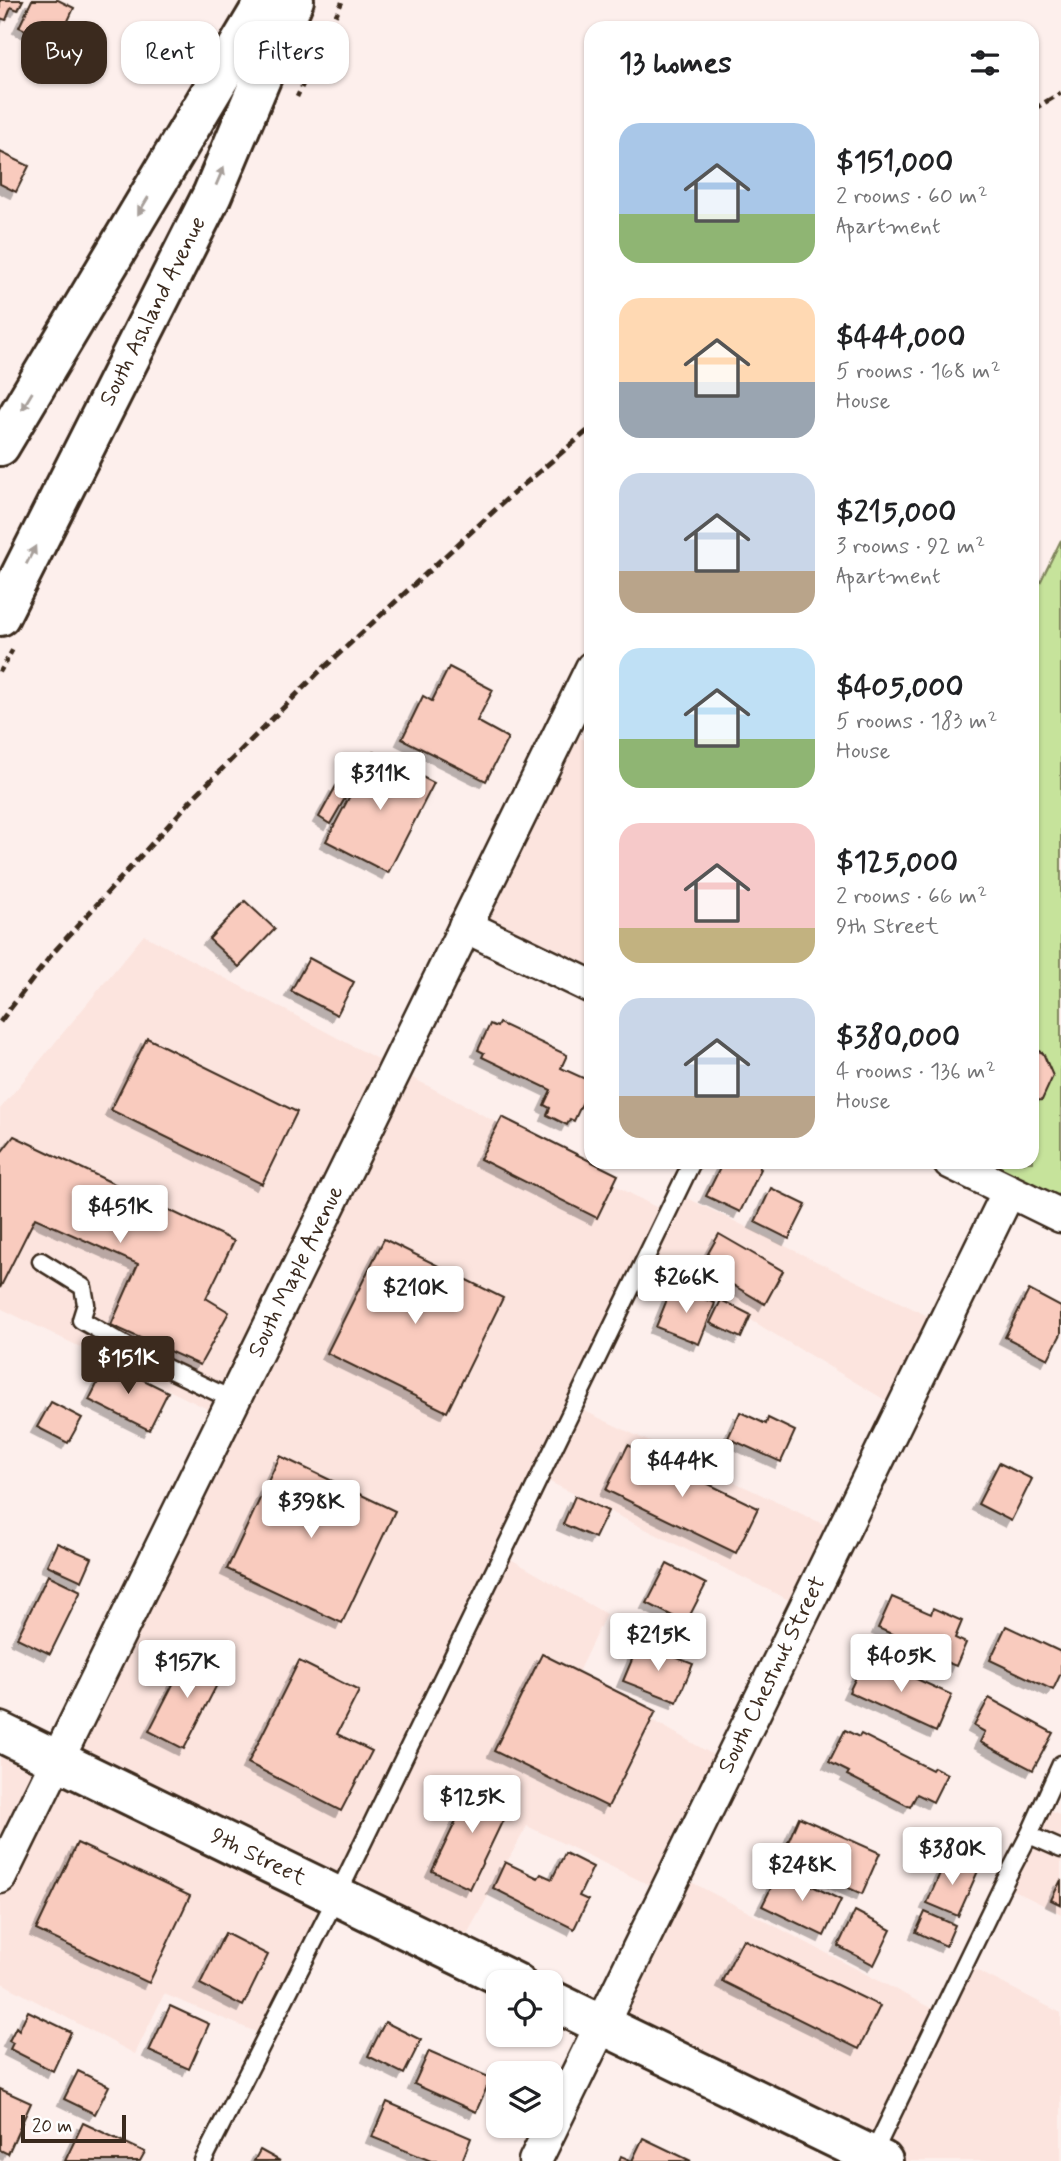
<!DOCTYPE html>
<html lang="en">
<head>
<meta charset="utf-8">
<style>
	body { margin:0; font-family:Mynerve,sans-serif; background:#f6f6f6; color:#202124; height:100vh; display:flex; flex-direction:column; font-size:26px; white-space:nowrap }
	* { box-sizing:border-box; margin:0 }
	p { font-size:23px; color:#757577 }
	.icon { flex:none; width:38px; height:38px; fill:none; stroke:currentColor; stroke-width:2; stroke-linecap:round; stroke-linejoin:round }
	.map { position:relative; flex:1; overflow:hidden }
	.panel { position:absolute; left:584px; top:21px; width:455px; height:1148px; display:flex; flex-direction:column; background:#fff; border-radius:21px; box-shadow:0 2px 5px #0004 }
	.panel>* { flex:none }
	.hud { position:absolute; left:21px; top:21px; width:458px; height:63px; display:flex; gap:14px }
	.fabs { position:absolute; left:486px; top:1970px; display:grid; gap:14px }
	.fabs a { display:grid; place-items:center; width:77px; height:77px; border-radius:14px; background:#fff; box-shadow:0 2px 5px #0004; font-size:35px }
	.scale { position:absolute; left:21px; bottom:18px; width:105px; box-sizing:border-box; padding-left:7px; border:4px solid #3b2a1e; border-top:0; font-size:19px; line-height:24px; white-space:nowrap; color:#3b2a1e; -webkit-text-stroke:5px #fff; paint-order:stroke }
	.price { position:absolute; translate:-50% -60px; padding:0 16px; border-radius:7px; background:#fff; color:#222; font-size:23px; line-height:46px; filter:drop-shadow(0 2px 4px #0008) }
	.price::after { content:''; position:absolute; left:50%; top:42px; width:21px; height:16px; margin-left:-10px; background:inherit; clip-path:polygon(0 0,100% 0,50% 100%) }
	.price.current { background:#3b2a1e; color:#fff }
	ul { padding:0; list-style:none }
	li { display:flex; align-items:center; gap:21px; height:175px; padding:0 35px }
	li span { display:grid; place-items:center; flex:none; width:196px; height:140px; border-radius:21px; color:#555 }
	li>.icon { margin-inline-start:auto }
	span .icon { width:84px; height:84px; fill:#fffc; stroke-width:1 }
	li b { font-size:30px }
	h2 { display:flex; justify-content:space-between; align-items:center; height:84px; padding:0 35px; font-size:30px }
	.pill { padding:0 24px; border-radius:21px; background:#fff; box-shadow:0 2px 5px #0004; font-size:24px; line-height:63px }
	.pill.current { background:#3b2a1e; color:#fff }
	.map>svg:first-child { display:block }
	.built { fill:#fce4de }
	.green { fill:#c6e39b; stroke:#80865c; stroke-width:2 }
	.building { fill:#f9cbbe; stroke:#3b2a1e; stroke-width:2; filter:url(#shadow) }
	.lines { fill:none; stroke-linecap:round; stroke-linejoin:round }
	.lane-casing { stroke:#3b2a1e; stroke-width:21 }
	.street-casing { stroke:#3b2a1e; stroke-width:37 }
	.secondary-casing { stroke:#3b2a1e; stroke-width:44 }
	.path { stroke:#3b2a1e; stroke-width:4.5; stroke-dasharray:5 5; stroke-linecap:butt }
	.lane { stroke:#fff; stroke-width:16 }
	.street { stroke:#fff; stroke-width:32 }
	.secondary { stroke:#fff; stroke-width:38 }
	.rail { stroke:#3b2a1e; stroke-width:5; stroke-dasharray:10 5; stroke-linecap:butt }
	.oneway { fill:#a79f9a }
	.labels { text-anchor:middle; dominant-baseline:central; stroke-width:6; stroke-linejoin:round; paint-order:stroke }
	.street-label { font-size:23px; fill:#3b2a1e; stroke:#fff }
</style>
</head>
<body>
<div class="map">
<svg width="1061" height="2161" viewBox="0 0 1061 2161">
	<defs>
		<filter id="shadow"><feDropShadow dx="-6" dy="6" stdDeviation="0" flood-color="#0004"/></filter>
	</defs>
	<rect width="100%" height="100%" fill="#fdefec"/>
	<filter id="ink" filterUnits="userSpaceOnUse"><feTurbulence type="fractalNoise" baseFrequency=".0143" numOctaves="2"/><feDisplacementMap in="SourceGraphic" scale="14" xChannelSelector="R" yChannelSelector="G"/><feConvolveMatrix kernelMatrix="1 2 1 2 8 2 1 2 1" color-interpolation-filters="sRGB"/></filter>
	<g filter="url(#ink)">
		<g class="built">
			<polygon points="562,728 591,743 591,987 465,926"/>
			<polygon points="144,935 667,1213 677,1193 944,1324 902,1410 645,1257 574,1406 842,1533 805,1608 540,1477 502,1554 606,1614 576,1676 729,1764 676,1874 940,2013 964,1964 1061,2013 1061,2161 869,2161 602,2024 666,1893 527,1826 456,1954 337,1896 266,2036 164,1994 135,2054 0,1982 0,1732 57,1760 224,1417 0,1308 0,1109"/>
			<polygon points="1041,1806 1061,1816 1061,1914 1003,1885"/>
		</g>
		<polygon class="green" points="1061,540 1061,1216 950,1162 1032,1162 1033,597"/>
		<g class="building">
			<polygon points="0,0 23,0 18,10 11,7 6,20 0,18"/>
			<polygon points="32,0 58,0 74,8 57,45 19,27"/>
			<polygon points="0,152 29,166 16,192 0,184"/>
			<polygon points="449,667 493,690 477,721 508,738 486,781 402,739 423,696 432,701"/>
			<polygon points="373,752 434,783 388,873 326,841"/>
			<polygon points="336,786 348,793 330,824 319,817"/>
			<polygon points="245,901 275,929 239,967 209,939"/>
			<polygon points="309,958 354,982 337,1015 291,991"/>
			<polygon points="499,1023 567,1055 561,1068 592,1082 574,1121 570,1119 567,1125 547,1115 550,1108 544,1105 551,1090 482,1057 484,1053 478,1050 490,1024 497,1027"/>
			<polygon points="147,1038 297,1112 262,1184 111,1110"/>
			<polygon points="1032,1048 1043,1053 1053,1076 1042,1100 1032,1101"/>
			<polygon points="502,1117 618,1175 597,1218 480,1159"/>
			<polygon points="14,1136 234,1241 206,1298 229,1312 200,1365 111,1325 138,1264 35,1218 0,1288 0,1154"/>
			<polygon points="723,1162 762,1162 759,1168 761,1169 740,1212 706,1196"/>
			<polygon points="771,1188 806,1205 789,1239 755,1222"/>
			<polygon points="719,1234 783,1271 765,1304 701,1266"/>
			<polygon points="384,1239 503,1298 447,1412 327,1353"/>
			<polygon points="672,1287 715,1303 699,1344 656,1327"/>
			<polygon points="1029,1290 1061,1307 1061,1334 1048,1359 1005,1337"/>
			<polygon points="721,1300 751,1315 741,1338 710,1323"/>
			<polygon points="108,1362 168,1392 149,1430 89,1400"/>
			<polygon points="51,1402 82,1418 68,1443 37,1427"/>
			<polygon points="740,1412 766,1424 768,1418 795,1431 781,1462 728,1438"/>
			<polygon points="628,1445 758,1508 736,1553 606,1490"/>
			<polygon points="280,1456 395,1511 342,1623 227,1569"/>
			<polygon points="999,1463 1032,1479 1011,1521 978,1504"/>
			<polygon points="575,1496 608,1511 595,1538 563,1524"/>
			<polygon points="57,1543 92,1558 82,1581 47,1565"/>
			<polygon points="667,1564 706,1584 686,1623 647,1603"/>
			<polygon points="48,1575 81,1591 50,1654 17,1638"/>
			<polygon points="892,1597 931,1614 933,1608 962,1621 955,1638 966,1643 956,1666 919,1651 921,1647 878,1628"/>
			<polygon points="1006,1626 1061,1652 1061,1673 1053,1690 990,1660"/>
			<polygon points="639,1643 693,1664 677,1702 623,1681"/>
			<polygon points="190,1651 225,1669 184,1749 149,1731"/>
			<polygon points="542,1654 656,1711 608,1807 494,1751"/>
			<polygon points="866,1656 952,1695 936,1732 849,1692"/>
			<polygon points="299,1661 359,1691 337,1734 372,1751 341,1811 248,1763"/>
			<polygon points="989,1698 1053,1733 1033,1770 980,1742 985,1732 974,1726"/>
			<polygon points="845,1730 859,1737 861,1734 932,1770 934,1767 947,1774 933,1802 917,1794 910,1807 847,1775 849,1772 829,1762"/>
			<polygon points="475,1781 513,1799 470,1889 432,1871"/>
			<polygon points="799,1817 880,1853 862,1894 781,1858"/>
			<polygon points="77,1843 190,1896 149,1983 36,1930"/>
			<polygon points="565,1853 593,1867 579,1896 588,1900 574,1929 493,1888 505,1862 538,1878 541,1874 552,1879"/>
			<polygon points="947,1857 978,1871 958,1916 927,1903"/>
			<polygon points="780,1870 841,1900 824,1936 762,1906"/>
			<polygon points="1061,1880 1061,1905 1051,1900"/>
			<polygon points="855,1911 891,1930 874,1965 838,1946"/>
			<polygon points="925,1912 955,1925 946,1946 916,1932"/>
			<polygon points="225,1933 268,1955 243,2006 200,1984"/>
			<polygon points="743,1939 880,2006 859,2049 722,1981"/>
			<polygon points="170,2006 209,2024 189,2069 149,2051"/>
			<polygon points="28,2011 71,2032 53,2071 10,2049 13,2043 9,2041 16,2027 19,2030"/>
			<polygon points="385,2022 421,2040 404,2074 368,2056"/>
			<polygon points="429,2051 491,2078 476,2112 414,2084"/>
			<polygon points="78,2071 109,2086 95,2114 64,2099"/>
			<polygon points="0,2089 31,2103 8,2154 0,2150"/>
			<polygon points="387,2102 471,2138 462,2161 431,2161 372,2137"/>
			<polygon points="83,2123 145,2152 140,2161 65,2161"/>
			<polygon points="643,2138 691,2161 619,2161 621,2156 632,2161"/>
			<polygon points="260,2150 280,2161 254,2161"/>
		</g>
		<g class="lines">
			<g class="lane-casing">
				<g id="lane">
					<polyline points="41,1261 83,1287 86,1304 81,1320 160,1365 233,1400"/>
					<polyline points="1029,1835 1061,1849"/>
					<polyline points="872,2156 1003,1885 1029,1835 1061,1764"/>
					<polyline points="203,2161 337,1896 692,1162"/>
				</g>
			</g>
			<g class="street-casing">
				<g id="street">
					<polyline points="465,926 592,987"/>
					<polyline points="950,1162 1061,1216"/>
					<path id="s1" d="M0 1877 592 668"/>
					<path id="s2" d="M535 2161 1009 1191"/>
				</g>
			</g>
			<g class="secondary-casing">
				<g id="secondary">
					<polyline points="0,446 266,0"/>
					<path id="s3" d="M0 616 212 195 294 0"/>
					<path id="s4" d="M0 1732 516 1983"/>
					<polyline points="551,2000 883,2161"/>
				</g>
			</g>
			<g class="path">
				<polyline points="297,97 343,0"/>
				<polyline points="0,672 13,649"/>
			</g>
			<use href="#lane" class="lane"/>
			<use href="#street" class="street"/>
			<use href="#secondary" class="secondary"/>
			<g class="rail">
				<polyline points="1032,110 1061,93"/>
				<polyline points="0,1022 52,954 194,797 317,674 508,498 592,427"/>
			</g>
		</g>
		<defs><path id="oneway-solid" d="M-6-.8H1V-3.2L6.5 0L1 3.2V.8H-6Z" transform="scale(1.75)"/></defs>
		<g class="oneway">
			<use href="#oneway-solid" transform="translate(220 176) rotate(-67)"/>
			<use href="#oneway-solid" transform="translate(143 206) rotate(121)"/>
			<use href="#oneway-solid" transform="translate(27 401) rotate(121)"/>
			<use href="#oneway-solid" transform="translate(31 555) rotate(-63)"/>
		</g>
	</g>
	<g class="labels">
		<g class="street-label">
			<text stroke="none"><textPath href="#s3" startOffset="341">South Ashland Avenue</textPath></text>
			<text stroke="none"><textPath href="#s1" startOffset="674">South Maple Avenue</textPath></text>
			<text stroke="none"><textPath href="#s2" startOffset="541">South Chestnut Street</textPath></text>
			<text stroke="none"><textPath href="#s4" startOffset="287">9th Street</textPath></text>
		</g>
	</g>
</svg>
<div class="fabs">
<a><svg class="icon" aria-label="locate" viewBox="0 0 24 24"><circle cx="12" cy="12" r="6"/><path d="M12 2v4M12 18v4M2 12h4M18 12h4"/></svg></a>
<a><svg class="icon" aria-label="layers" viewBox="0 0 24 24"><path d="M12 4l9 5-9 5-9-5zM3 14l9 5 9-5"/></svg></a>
</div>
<div class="scale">20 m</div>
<b class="price" style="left:380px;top:812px">$311K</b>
<b class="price" style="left:120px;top:1245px">$451K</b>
<b class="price" style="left:686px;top:1315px">$266K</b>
<b class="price" style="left:415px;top:1326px">$210K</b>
<b class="price current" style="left:128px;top:1396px">$151K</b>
<b class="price" style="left:682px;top:1499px">$444K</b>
<b class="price" style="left:311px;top:1540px">$398K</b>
<b class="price" style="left:658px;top:1673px">$215K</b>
<b class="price" style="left:901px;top:1694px">$405K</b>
<b class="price" style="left:187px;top:1700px">$157K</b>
<b class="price" style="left:472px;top:1835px">$125K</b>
<b class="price" style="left:952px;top:1887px">$380K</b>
<b class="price" style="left:802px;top:1903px">$248K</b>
<div class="hud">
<a class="pill current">Buy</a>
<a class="pill">Rent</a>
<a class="pill">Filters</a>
</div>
<section class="panel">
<h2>13 homes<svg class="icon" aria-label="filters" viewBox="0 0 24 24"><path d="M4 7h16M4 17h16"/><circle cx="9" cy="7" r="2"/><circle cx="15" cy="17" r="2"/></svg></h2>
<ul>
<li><span style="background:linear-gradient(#a9c7e8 65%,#8fb573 0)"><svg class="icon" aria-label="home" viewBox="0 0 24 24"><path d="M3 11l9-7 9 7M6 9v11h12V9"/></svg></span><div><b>$151,000</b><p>2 rooms · 60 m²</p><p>Apartment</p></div></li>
<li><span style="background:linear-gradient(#ffd9b3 60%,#9aa5b1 0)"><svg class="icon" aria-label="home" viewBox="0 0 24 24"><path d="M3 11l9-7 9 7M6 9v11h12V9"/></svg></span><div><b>$444,000</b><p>5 rooms · 168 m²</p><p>House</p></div></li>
<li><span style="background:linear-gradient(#c9d6e8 70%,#b9a48a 0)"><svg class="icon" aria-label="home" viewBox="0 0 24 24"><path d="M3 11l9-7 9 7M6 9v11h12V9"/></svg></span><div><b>$215,000</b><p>3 rooms · 92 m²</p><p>Apartment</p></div></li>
<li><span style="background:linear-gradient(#bfe0f5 65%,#8fb573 0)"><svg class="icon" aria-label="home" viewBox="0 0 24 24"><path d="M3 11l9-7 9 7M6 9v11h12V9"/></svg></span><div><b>$405,000</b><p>5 rooms · 183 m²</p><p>House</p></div></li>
<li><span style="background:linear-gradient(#f6c9c9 75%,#c2b280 0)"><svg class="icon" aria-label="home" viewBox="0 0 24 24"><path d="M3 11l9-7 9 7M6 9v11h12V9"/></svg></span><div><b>$125,000</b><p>2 rooms · 66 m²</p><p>9th Street</p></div></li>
<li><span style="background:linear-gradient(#c9d6e8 70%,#b9a48a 0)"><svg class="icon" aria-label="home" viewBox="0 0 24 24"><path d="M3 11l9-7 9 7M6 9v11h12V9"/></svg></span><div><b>$380,000</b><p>4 rooms · 136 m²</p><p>House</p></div></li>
</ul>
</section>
</div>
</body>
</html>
